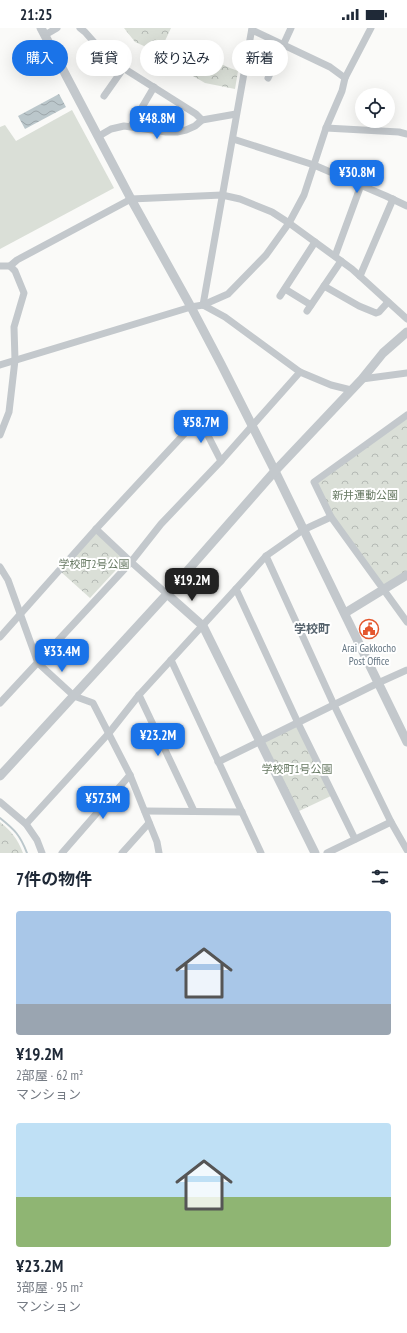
<!DOCTYPE html>
<html lang="ja">
<head>
<meta charset="utf-8">
<style>
	body { margin:0; font-family:"PT Sans Narrow","Noto Sans JP",sans-serif; background:#f2f2f3; color:#1f2937; height:100vh; display:flex; flex-direction:column; font-size:15px; white-space:nowrap }
	* { box-sizing:border-box; margin:0 }
	p { font-size:13px; color:#747a83 }
	.icon { flex:none; width:22px; height:22px; fill:none; stroke:currentColor; stroke-width:2; stroke-linecap:round; stroke-linejoin:round }
	.map { position:relative; height:825px; overflow:hidden }
	.side { display:flex; flex-direction:column; background:#fff; flex:1 }
	.side>* { flex:none }
	.banner { position:absolute; left:12px; top:12px; width:383px; height:36px; display:flex; gap:8px }
	.controls { position:absolute; left:355px; top:60px; display:grid; gap:8px }
	.controls a { display:grid; place-items:center; width:40px; height:40px; border-radius:50%; background:#fff; box-shadow:0 4px 16px #0002; font-size:20px }
	.price { position:absolute; translate:-50% -34px; padding:0 9px; border-radius:8px; background:#1a73e8; color:#fff; font-size:13px; line-height:26px; filter:drop-shadow(0 1px 2px #0008) }
	.price::after { content:''; position:absolute; left:50%; top:24px; width:12px; height:9px; margin-left:-6px; background:inherit; clip-path:polygon(0 0,100% 0,50% 100%) }
	.price.active { background:#222; color:#fff }
	ul { padding:0; list-style:none }
	li { display:grid; align-content:center; gap:8px; height:212px; padding:0 16px }
	li span { display:grid; place-items:center; height:124px; border-radius:4px; color:#555 }
	li>.icon { margin-inline-start:auto }
	span .icon { width:72px; height:72px; fill:#fffc; stroke-width:1 }
	li b { font-size:17px }
	h2 { display:flex; justify-content:space-between; align-items:center; height:48px; padding:0 16px; font-size:17px }
	.chip { padding:0 14px; border-radius:18px; background:#fff; box-shadow:0 4px 16px #0002; font-size:14px; line-height:36px }
	.chip.active { background:#1a73e8; color:#fff }
	.status { display:flex; justify-content:space-between; align-items:center; height:28px; padding:0 20px; background:#fff; direction:ltr }
	.status svg { height:11px; fill:currentColor }
	.map>svg:first-child { display:block }
	.grass { fill:#dadfd7 }
	.forest { fill:url(#forest-crowns) }
	.water { fill:url(#water-waves) }
	.lines { fill:none; stroke-linecap:round; stroke-linejoin:round }
	.stream { stroke:#bbc7cb; stroke-width:2 }
	.minor { stroke:#c3c8cc; stroke-width:7 }
	.tertiary { stroke:#c3c8cc; stroke-width:9 }
	.labels { text-anchor:middle; dominant-baseline:central; stroke-width:4; stroke-linejoin:round; paint-order:stroke }
	.park-label { font-size:11px; fill:#687a64; stroke:#fff }
	.poi-label { font-size:11px; fill:#657683; stroke:#fff }
	.neighbourhood-label { font-size:12px; font-weight:bold; fill:#57646e; stroke:#fff }
</style>
</head>
<body>
<div class="status"><b>21:25</b><svg viewBox="0 0 49 12"><path d="M0 12V9h3v3zM5 12V6h3v6zM10 12V3h3v9zM15 12V0h3v12zM26 1h20v11H26zM47 4h2v5h-2z"/></svg></div>
<div class="map">
<svg width="407" height="825" viewBox="0 0 407 825">
	<defs>
		<pattern id="forest-crowns" width="20" height="18" patternUnits="userSpaceOnUse"><rect width="20" height="18" fill="#dadfd7"/><path d="M2 6a3 3 0 1 1 6 0M12 15a3 3 0 1 1 6 0" fill="none" stroke="#b4b9b4"/></pattern>
		<pattern id="water-waves" width="16" height="10" patternUnits="userSpaceOnUse"><rect width="16" height="10" fill="#bbc7cb"/><path d="M0 5q4-4 8 0t8 0" fill="none" stroke="#9ca6aa"/></pattern>
	</defs>
	<rect width="100%" height="100%" fill="#fafaf8"/>
	<polygon class="grass" points="72,82 114,160 0,221 0,99 5,97 16,113"/>
	<g class="forest">
		<path d="M124 0H171L164 15C167 19 171 24 177 26 184 29 202 27 209 25 215 35 228 39 238 43L235 61 205 55 193 48 184 39 164 27 135 14Z"/>
		<polygon points="407,387 407,547 383,561 331,489 314,454"/>
		<polygon points="97,503 127,530 90,570 60,543"/>
		<polygon points="297,698 331,768 297,784 263,715"/>
		<path d="M0 794C12 804 17 810 23 825H0Z"/>
	</g>
	<polygon class="water" points="59,66 66,79 25,101 18,88"/>
	<g class="lines">
		<path class="stream" d="M0 790C15 802 20 807 27 825"/>
		<g class="minor">
			<polyline points="80,0 85,4 109,31 196,86 202,92"/>
			<polyline points="252,2 330,39 345,50"/>
			<polyline points="45,7 57,0"/>
			<polyline points="268,50 291,0"/>
			<polyline points="104,68 123,41"/>
			<polyline points="131,98 154,59"/>
			<polyline points="326,100 399,104 407,106"/>
			<polyline points="99,108 111,101 124,98 166,104 177,104 186,102 195,98 202,92 236,86"/>
			<polyline points="233,111 314,137 386,168 407,178"/>
			<polyline points="335,228 361,157"/>
			<polyline points="0,238 10,238 17,232 131,171 222,167 240,171 272,184 289,195 352,241 407,291"/>
			<polyline points="360,248 393,171"/>
			<polyline points="324,258 359,278 376,285 379,284 388,274"/>
			<polyline points="285,261 311,277"/>
			<polyline points="280,268 315,214"/>
			<polyline points="203,277 252,0"/>
			<polyline points="203,277 225,289 300,344 331,357 351,362"/>
			<polyline points="307,283 341,233"/>
			<polyline points="0,337 191,279 203,277 228,266 266,227 289,195 304,167 326,100 342,63 345,50 371,0"/>
			<polyline points="362,351 407,345"/>
			<polyline points="0,407 9,384 15,332 14,299 24,265 15,243 10,238"/>
			<polyline points="331,489 314,454 407,387"/>
			<polyline points="96,501 131,534 161,496 221,433 300,344"/>
			<polyline points="266,528 334,677 391,794 407,822"/>
			<polyline points="0,539 8,552 38,635 74,668 93,675 130,747 157,814 159,825"/>
			<polyline points="236,561 298,695 355,811"/>
			<polyline points="0,609 96,501 199,390 221,433"/>
			<polyline points="171,632 261,825"/>
			<polyline points="139,667 194,783"/>
			<polyline points="0,675 131,534 167,566"/>
			<polyline points="218,734 378,655 407,642"/>
			<polyline points="0,774 26,796 37,812 42,825"/>
			<polyline points="145,783 242,784"/>
			<polyline points="26,796 109,705 139,667 266,528 303,502 331,489 407,594"/>
			<polyline points="62,825 130,747"/>
			<polyline points="122,825 149,795"/>
			<polyline points="327,825 391,794"/>
		</g>
		<g class="tertiary">
			<polyline points="41,0 131,171 191,279 221,336 275,443 407,714"/>
			<polyline points="167,566 203,598 315,825"/>
			<polyline points="345,585 407,547"/>
			<polyline points="0,748 167,566 275,443 362,351 383,325 407,304"/>
		</g>
	</g>
	<defs>
		<g id="civic-ring" transform="scale(1)"><circle r="9.5" fill="#fff" stroke="#e4572e" stroke-width="1.5"/><path d="M-.6-6.5H3V-4.5H.6V-3L4-1V1h2V6H-6V1h2V-1L-.6-3ZM-1.2 2.5V6h2.4V2.5Z" fill="#e4572e"/></g>
	</defs>
	<g fill-rule="evenodd">
		<use href="#civic-ring" x="369" y="601"/>
	</g>
	<g class="labels">
		<g class="park-label">
			<text x="365" y="467">新井運動公園</text>
			<text x="94" y="536">学校町2号公園</text>
			<text x="297" y="741">学校町1号公園</text>
		</g>
		<g class="poi-label">
			<text x="369" y="620">Arai Gakkocho<tspan x="369" dy="13">Post Office</tspan></text>
		</g>
		<g class="neighbourhood-label">
			<text x="312" y="600">学校町</text>
		</g>
	</g>
</svg>
<div class="controls">
<a><svg class="icon" aria-label="locate" viewBox="0 0 24 24"><circle cx="12" cy="12" r="6"/><path d="M12 2v4M12 18v4M2 12h4M18 12h4"/></svg></a>
</div>
<b class="price" style="left:157px;top:112px">¥48.8M</b>
<b class="price" style="left:357px;top:166px">¥30.8M</b>
<b class="price" style="left:201px;top:416px">¥58.7M</b>
<b class="price active" style="left:192px;top:574px">¥19.2M</b>
<b class="price" style="left:62px;top:645px">¥33.4M</b>
<b class="price" style="left:158px;top:729px">¥23.2M</b>
<b class="price" style="left:103px;top:792px">¥57.3M</b>
<div class="banner">
<a class="chip active">購入</a>
<a class="chip">賃貸</a>
<a class="chip">絞り込み</a>
<a class="chip">新着</a>
</div>
</div>
<section class="side">
<h2>7件の物件<svg class="icon" aria-label="filters" viewBox="0 0 24 24"><path d="M4 7h16M4 17h16"/><circle cx="9" cy="7" r="2"/><circle cx="15" cy="17" r="2"/></svg></h2>
<ul>
<li><span style="background:linear-gradient(#a9c7e8 75%,#9aa5b1 0)"><svg class="icon" aria-label="home" viewBox="0 0 24 24"><path d="M3 11l9-7 9 7M6 9v11h12V9"/></svg></span><div><b>¥19.2M</b><p>2部屋 · 62 m²</p><p>マンション</p></div></li>
<li><span style="background:linear-gradient(#bfe0f5 60%,#8fb573 0)"><svg class="icon" aria-label="home" viewBox="0 0 24 24"><path d="M3 11l9-7 9 7M6 9v11h12V9"/></svg></span><div><b>¥23.2M</b><p>3部屋 · 95 m²</p><p>マンション</p></div></li>
</ul>
</section>
</body>
</html>
